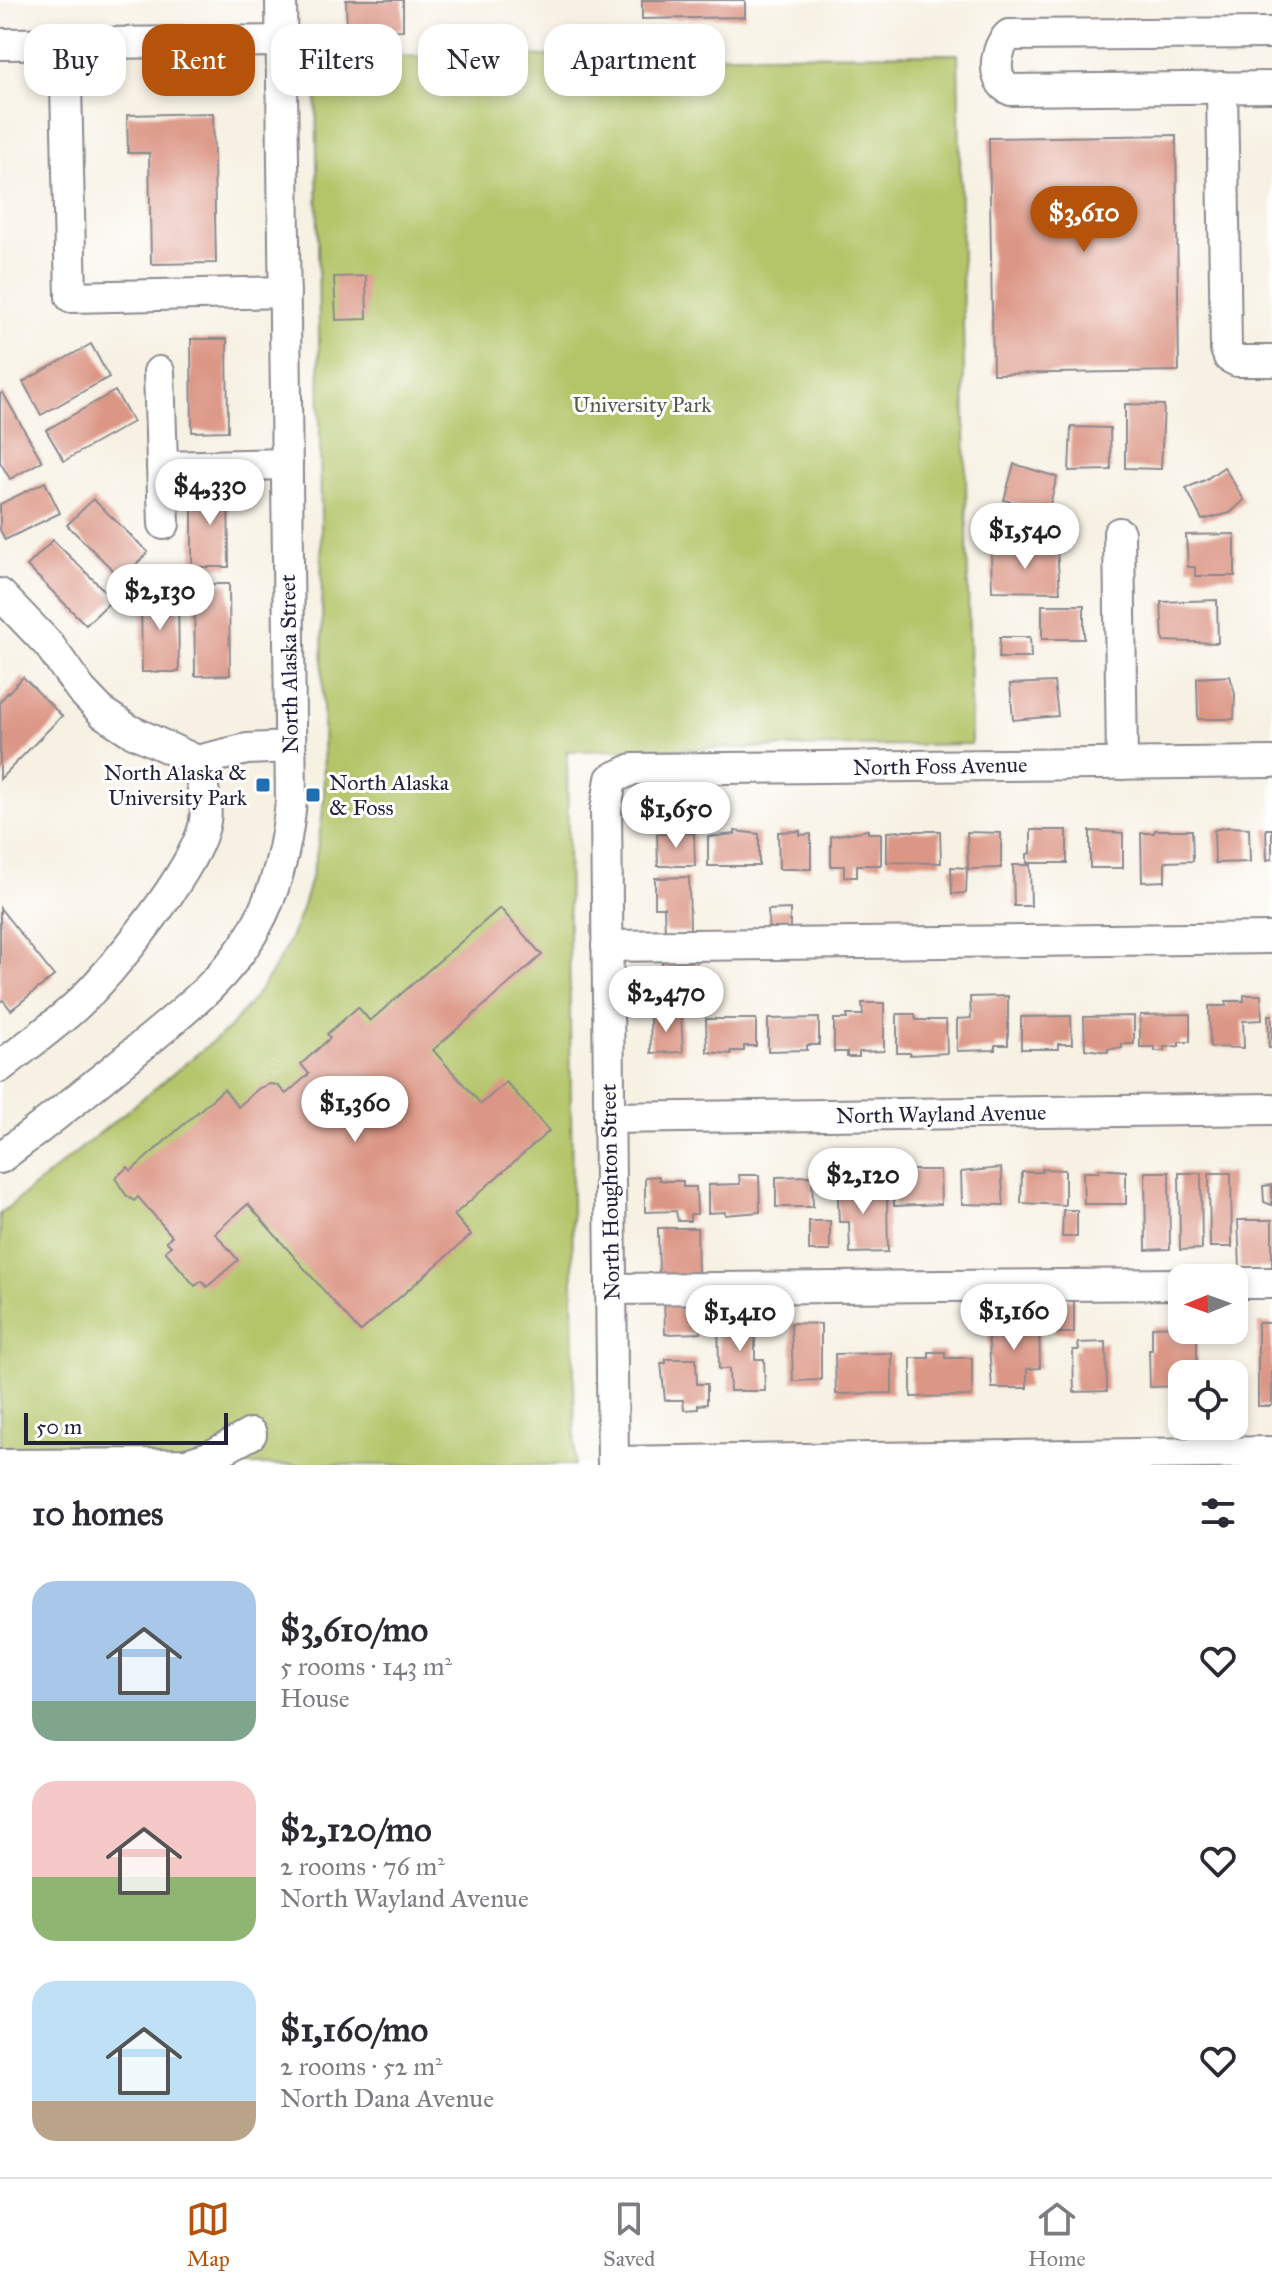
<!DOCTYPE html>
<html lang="en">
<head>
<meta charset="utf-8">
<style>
	body { margin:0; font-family:"IM FELL Great Primer",serif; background:#f7f7f7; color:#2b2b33; height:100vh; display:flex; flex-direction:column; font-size:30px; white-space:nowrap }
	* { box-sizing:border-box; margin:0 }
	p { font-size:26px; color:#7c7c81 }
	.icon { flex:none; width:44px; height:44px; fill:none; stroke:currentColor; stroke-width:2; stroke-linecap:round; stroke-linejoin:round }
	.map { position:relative; height:1465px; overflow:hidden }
	.details { display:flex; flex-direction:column; background:#fff; flex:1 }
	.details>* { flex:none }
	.banner { position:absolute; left:24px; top:24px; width:800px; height:72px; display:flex; gap:16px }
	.needle { width:52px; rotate:269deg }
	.buttons { position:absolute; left:1168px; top:1264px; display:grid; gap:16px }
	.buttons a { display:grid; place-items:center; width:80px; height:80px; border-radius:16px; background:#fff; box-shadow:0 4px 12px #0003; font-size:40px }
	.scale { position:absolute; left:24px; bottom:20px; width:204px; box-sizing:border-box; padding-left:8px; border:4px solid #22223b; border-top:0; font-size:22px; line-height:28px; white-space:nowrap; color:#22223b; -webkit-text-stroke:6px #fff; paint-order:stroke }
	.price { position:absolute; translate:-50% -68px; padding:0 18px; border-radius:28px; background:#fff; color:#222; font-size:26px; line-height:52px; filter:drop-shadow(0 2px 4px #0008) }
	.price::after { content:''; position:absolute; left:50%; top:48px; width:24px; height:18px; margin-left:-12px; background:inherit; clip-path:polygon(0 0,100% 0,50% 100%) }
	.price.current { background:#b45309; color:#fff }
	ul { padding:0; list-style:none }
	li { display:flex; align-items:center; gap:24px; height:200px; padding:0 32px }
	li span { display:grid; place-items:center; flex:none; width:224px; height:160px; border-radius:24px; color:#555 }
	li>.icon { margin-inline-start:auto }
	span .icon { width:96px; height:96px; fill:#fffc; stroke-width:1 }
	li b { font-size:34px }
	h2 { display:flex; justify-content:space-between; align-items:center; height:96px; padding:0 32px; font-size:34px }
	.tag { padding:0 28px; border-radius:24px; background:#fff; box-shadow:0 4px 12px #0003; font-size:28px; line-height:72px }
	.tag.current { background:#b45309; color:#fff }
	.menu { display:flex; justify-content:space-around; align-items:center; height:112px; border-top:2px solid #e1e1e2; background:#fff; font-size:22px; color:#7c7c81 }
	.menu a { display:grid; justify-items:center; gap:4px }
	.menu .current { color:#b45309 }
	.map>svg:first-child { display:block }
	.green { fill:#b4c569; stroke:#6b7452; stroke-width:2 }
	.building { fill:#dc9685 }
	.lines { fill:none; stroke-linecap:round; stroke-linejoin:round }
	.minor-casing { stroke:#8c8a8f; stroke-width:34 }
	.minor { stroke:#fff; stroke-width:30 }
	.poi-dot { fill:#1f6fb2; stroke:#fff; stroke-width:3 }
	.labels { text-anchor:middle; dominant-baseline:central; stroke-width:6; stroke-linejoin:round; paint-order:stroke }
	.park-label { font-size:22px; fill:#555b4b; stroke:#fff }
	.street-label { font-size:22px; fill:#22223b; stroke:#fff }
	.poi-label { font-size:22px; fill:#22223b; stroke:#fff; text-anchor:end }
</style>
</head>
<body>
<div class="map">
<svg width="1272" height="1465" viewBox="0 0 1272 1465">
	<rect width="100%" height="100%" fill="#fff"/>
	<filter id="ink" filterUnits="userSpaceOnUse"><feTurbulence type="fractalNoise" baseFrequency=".0125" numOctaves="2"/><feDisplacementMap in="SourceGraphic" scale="16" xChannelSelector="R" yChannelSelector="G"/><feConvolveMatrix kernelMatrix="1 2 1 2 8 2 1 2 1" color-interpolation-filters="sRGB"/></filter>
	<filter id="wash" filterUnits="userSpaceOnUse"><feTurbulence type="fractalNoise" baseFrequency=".006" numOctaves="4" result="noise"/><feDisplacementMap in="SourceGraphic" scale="32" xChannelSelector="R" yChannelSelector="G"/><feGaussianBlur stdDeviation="1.8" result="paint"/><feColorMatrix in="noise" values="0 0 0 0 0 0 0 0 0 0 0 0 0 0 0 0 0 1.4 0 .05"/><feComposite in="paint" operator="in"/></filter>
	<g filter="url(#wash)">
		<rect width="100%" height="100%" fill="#f7f1e3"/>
		<path class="green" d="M958 54 971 744 567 751 575 1465H0V1214L228 1029C292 960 315 892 324 799L316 57Z"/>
		<g id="blocks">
			<g class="building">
				<polygon points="346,0 403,0 403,30 347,31"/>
				<polygon points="642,0 745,0 745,17 642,19"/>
				<polygon points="213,113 216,263 151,264 149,153 128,153 127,115"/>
				<polygon points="1176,135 1179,371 993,374 989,138"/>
				<polygon points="366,276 367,319 336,320 334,277"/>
				<polygon points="191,339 227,339 228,431 192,432"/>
				<polygon points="91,344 109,377 41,415 23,382"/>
				<polygon points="115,391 133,422 64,461 46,430"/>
				<polygon points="3,393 42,461 10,479 0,462 0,394"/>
				<polygon points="1125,404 1164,405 1161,469 1125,468"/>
				<polygon points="1071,427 1110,428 1111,470 1069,471"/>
				<polygon points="1014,464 1057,477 1048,512 1004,500"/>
				<polygon points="1224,467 1244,500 1230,513 1202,520 1186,488 1205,480"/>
				<polygon points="45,482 60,513 5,540 0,530 0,504"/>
				<polygon points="192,486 228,486 229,567 192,567"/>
				<polygon points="93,499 148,552 122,579 67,525"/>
				<polygon points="1235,534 1235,576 1195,576 1195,567 1188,567 1186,535"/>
				<polygon points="53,540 113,599 86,625 27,566"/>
				<polygon points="1057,550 1060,592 992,591 991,551"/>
				<polygon points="194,584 229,584 230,675 195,676"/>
				<polygon points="141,592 178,592 179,672 142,672"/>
				<polygon points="1217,600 1218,643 1163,641 1161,602"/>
				<rect x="1042" y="605" width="42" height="34"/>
				<polygon points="1000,637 1030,637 1031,658 999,658"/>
				<polygon points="1230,676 1235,694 1234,719 1198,719 1197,678"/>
				<polygon points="23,677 62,716 0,779 0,701"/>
				<polygon points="1054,682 1058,716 1013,720 1010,684"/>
				<polygon points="1227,827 1249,828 1250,862 1215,863 1214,830"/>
				<polygon points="1266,829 1272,829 1272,859 1267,860"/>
				<polygon points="868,830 868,833 881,833 881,865 857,865 857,877 844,877 844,866 831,866 831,836"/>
				<polygon points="1031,830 1067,830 1067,863 1027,863 1027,854 1031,853"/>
				<polygon points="1155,830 1192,830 1193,861 1165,862 1165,881 1142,882 1141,833 1154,833"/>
				<polygon points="735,831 759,834 759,866 708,866 708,837 735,834"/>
				<polygon points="800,831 800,835 811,834 811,869 779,869 778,832"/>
				<polygon points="903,831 940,831 941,863 887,862 887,832"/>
				<polygon points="1090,831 1123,833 1123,868 1090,868"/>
				<polygon points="967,832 1001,833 1001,868 968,869"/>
				<polygon points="694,833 695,866 658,866 657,834"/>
				<polygon points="1013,865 1030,865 1031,906 1014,906"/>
				<polygon points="951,867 967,868 966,893 952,894"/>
				<polygon points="689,877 690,932 665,932 664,907 655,907 655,878"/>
				<polygon points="0,908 54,976 11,1010 3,1000 0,1002"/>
				<polygon points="500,908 542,955 433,1050 481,1104 506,1082 549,1131 454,1215 471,1235 360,1332 248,1204 215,1233 238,1260 207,1287 202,1281 195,1286 165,1251 171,1246 166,1241 172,1236 138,1197 134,1201 126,1195 115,1178 128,1167 131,1171 224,1089 238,1107 259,1088 270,1084 277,1085 286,1094 309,1074 301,1064 330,1038 327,1034 358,1007 370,1021"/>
				<polygon points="790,909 790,932 769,932 768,910"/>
				<polygon points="696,949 696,989 662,990 662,950"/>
				<polygon points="1244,995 1261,995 1262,1020 1243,1021 1244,1048 1210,1047 1209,1006 1226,1006 1226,1001 1244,1001"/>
				<polygon points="1008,996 1008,1045 995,1045 995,1050 957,1051 957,1019 971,1018 970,997"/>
				<polygon points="862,1003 884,1003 884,1051 859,1052 859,1057 847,1057 847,1052 834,1052 834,1019 847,1019 847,1015 863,1015"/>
				<polygon points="681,1014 683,1052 651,1053 650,1016"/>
				<polygon points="897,1014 915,1014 916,1020 946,1020 947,1053 910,1055 910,1053 897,1053"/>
				<polygon points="1190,1014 1190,1042 1179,1042 1179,1046 1164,1047 1164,1051 1155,1051 1155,1047 1140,1047 1140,1015"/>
				<polygon points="1268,1015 1272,1015 1272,1048 1269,1048"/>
				<polygon points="1071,1016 1072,1044 1058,1044 1058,1049 1021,1049 1021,1017"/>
				<polygon points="1134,1016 1134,1044 1122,1044 1122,1048 1108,1049 1108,1052 1085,1049 1084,1017"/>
				<polygon points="819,1018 819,1045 807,1045 807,1050 768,1051 768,1019"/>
				<polygon points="706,1019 756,1019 756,1046 744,1046 744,1051 731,1051 731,1054 707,1052"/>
				<polygon points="1001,1168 1004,1205 962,1204 961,1172"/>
				<polygon points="1042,1169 1065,1170 1065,1205 1021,1203 1022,1172 1042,1172"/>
				<polygon points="1099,1169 1126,1171 1126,1204 1084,1204 1083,1172 1099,1172"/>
				<polygon points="915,1170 940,1170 941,1204 894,1206 893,1173"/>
				<polygon points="1145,1172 1169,1172 1170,1249 1146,1250"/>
				<polygon points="1179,1173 1201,1173 1202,1249 1180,1250"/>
				<polygon points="1209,1173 1231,1173 1232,1247 1210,1247"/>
				<polygon points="739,1175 759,1175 760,1212 725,1215 725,1212 708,1213 708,1185 740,1184"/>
				<polygon points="659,1176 659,1180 666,1181 683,1181 683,1187 696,1187 697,1214 690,1214 690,1221 678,1221 676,1211 645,1212 645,1177"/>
				<polygon points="812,1176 813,1207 776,1207 776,1177"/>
				<polygon points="837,1179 872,1179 873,1197 887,1197 888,1252 850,1253 849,1222 839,1222"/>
				<polygon points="1272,1185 1272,1205 1264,1202 1263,1186"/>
				<polygon points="1063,1210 1077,1210 1077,1237 1062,1237"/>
				<polygon points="1238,1220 1272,1220 1272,1268 1240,1268"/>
				<rect x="809" y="1221" width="21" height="30"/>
				<polygon points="658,1228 697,1228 698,1275 659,1276"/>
				<polygon points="700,1292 701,1333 665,1334 664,1293"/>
				<rect x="1054" y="1299" width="20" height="34"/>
				<polygon points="718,1316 755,1316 755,1359 764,1359 765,1391 730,1391 729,1369 719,1369"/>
				<polygon points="1039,1317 1040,1368 1027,1369 1027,1388 992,1388 988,1331 1002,1331 1001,1318"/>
				<polygon points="791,1323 821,1324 821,1380 793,1381"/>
				<rect x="1258" y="1323" width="14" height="83"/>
				<polygon points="1182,1326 1182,1330 1197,1330 1197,1374 1182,1374 1182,1386 1150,1387 1149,1350 1152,1350 1152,1327"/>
				<polygon points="1106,1342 1107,1391 1074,1392 1073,1350 1079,1350 1078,1343"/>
				<polygon points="929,1352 945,1352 945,1358 972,1358 972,1396 911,1397 911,1358 929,1358"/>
				<polygon points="892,1353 892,1393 836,1394 835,1354"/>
				<polygon points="666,1359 696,1359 697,1384 707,1384 707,1404 698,1405 698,1409 684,1410 683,1400 665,1400 661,1363 666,1363"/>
			</g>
		</g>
	</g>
	<g filter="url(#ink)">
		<use href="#blocks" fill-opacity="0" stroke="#8c8a8f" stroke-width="2"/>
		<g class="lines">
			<g class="minor-casing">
				<g id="minor">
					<path d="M1272 33 1009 35C995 47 990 82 1011 90L1272 87"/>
					<polyline points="0,44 282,41"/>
					<polyline points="65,44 71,297 285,292"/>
					<polyline points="1222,87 1226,349 1229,357 1237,361 1272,361"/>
					<polyline points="159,372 164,524"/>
					<polyline points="162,467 287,464"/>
					<polyline points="1119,533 1122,764"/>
					<polyline points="0,594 49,645 81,690 103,713 129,730 197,761 247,749 290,747"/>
					<polyline points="607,946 1272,938"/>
					<path d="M0 1067C25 1047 52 1028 76 1006 110 975 199 865 205 821 208 802 201 780 197 761"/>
					<polyline points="609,1118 1272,1109"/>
					<path d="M0 1158C51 1120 100 1081 149 1040 188 1008 229 975 254 930 277 890 287 846 291 801L281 0"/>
					<polyline points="1234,1283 1272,1283"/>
					<polyline points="611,1289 1182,1284"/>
					<polyline points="613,1462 1272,1452"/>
					<polyline points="0,1465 186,1464 209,1457 251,1434"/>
					<polyline points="613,1465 606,810 611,779 633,769 1272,762"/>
				</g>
			</g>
			<use href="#minor" class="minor"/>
		</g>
	</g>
	<g class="poi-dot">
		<rect x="255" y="777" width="16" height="16" rx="4"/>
		<rect x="305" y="787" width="16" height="16" rx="4"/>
	</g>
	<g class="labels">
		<g class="park-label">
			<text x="642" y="404">University Park</text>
		</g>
		<g class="street-label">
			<text transform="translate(289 664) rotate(-91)">North Alaska Street</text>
			<text transform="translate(940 766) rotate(-1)">North Foss Avenue</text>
			<text transform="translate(941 1114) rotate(-1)">North Wayland Avenue</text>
			<text transform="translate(610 1192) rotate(-91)">North Houghton Street</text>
		</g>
		<g class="poi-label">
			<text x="247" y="772">North Alaska &amp;<tspan x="247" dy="25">University Park</tspan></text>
			<text x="329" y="782" text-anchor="start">North Alaska<tspan x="329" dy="25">&amp; Foss</tspan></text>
		</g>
	</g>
</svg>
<div class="buttons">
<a><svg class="needle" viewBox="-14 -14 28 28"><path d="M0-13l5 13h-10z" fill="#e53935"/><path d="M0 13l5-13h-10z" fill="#7c7c81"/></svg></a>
<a><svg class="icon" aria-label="locate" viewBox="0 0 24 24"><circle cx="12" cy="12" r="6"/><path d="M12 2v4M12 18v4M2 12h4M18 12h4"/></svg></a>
</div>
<div class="scale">50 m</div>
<b class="price current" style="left:1084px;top:254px">$3,610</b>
<b class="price" style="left:210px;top:527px">$4,330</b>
<b class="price" style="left:1025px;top:571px">$1,540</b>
<b class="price" style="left:160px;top:632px">$2,130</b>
<b class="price" style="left:676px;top:850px">$1,650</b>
<b class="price" style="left:666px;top:1034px">$2,470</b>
<b class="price" style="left:355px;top:1144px">$1,360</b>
<b class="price" style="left:863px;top:1216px">$2,120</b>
<b class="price" style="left:1014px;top:1352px">$1,160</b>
<b class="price" style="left:740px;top:1353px">$1,410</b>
<div class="banner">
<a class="tag">Buy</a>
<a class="tag current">Rent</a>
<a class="tag">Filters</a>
<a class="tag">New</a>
<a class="tag">Apartment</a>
</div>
</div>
<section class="details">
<h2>10 homes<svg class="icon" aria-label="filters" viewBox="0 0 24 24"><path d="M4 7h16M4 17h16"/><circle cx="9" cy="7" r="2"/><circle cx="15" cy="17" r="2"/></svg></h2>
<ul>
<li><span style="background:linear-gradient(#a9c7e8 75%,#7fa58c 0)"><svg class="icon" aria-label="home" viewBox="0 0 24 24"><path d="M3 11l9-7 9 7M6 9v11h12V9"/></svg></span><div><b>$3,610/mo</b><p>5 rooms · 143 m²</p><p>House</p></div><svg class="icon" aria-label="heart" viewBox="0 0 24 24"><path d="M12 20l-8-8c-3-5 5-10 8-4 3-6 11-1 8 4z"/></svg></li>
<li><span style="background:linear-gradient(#f6c9c9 60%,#8fb573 0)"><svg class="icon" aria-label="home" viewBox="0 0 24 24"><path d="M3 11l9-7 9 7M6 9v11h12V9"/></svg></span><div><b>$2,120/mo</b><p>2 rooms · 76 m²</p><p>North Wayland Avenue</p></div><svg class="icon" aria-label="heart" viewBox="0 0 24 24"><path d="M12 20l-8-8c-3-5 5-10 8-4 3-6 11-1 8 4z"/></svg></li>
<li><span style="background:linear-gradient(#bfe0f5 75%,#b9a48a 0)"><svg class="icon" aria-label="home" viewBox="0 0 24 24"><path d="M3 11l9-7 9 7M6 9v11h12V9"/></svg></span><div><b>$1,160/mo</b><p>2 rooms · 52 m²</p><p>North Dana Avenue</p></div><svg class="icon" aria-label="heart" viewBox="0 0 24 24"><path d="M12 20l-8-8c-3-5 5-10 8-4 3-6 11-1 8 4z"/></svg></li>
</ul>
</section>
<nav class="menu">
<a class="current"><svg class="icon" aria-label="map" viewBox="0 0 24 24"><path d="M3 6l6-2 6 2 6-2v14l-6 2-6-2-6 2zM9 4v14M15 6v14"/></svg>Map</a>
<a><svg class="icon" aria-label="saved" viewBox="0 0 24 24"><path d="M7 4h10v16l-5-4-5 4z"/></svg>Saved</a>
<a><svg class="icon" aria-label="home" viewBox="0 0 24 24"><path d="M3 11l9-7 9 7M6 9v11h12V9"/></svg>Home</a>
</nav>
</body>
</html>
